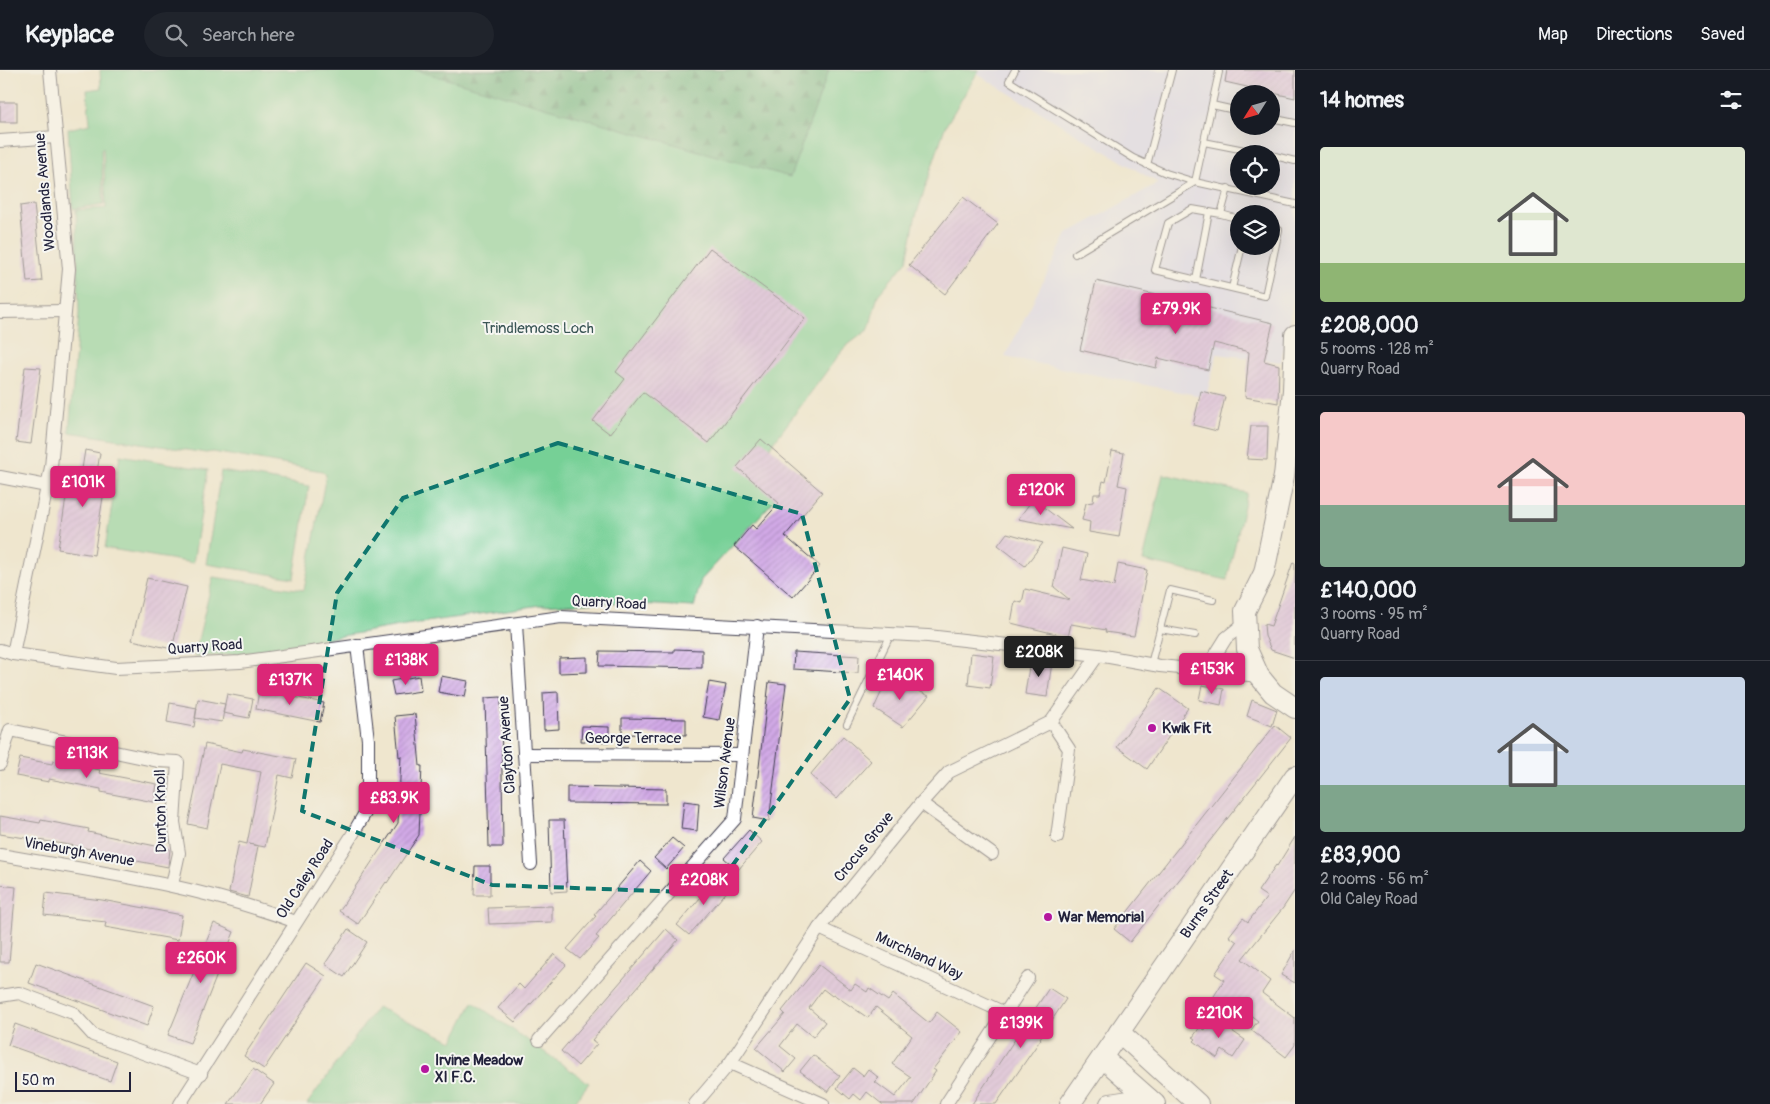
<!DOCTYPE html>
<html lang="en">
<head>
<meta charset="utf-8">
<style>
	body { margin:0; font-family:Pangolin,sans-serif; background:#20242c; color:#f1f3f6; height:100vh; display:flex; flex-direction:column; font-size:19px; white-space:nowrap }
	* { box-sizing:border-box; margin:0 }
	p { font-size:16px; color:#9ea1a6 }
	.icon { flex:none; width:28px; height:28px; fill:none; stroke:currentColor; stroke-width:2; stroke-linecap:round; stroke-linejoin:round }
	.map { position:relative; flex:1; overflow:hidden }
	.panel { display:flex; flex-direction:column; background:#171b24; width:475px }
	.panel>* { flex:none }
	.needle { width:32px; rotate:233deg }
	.controls { position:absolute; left:1230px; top:15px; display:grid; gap:10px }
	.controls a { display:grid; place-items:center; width:50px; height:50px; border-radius:50%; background:#171b24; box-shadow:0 5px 20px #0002; font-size:25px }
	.scale { position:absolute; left:15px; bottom:12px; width:116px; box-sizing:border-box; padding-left:5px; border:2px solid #22223b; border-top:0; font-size:14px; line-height:18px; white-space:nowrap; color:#22223b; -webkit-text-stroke:4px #f6f6f2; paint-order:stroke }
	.price { position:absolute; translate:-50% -42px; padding:0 11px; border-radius:5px; background:#db2777; color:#fff; font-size:16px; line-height:32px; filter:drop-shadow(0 1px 2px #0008) }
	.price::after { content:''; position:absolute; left:50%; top:30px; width:15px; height:11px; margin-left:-8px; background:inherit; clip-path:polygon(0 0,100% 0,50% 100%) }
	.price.current { background:#222; color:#fff }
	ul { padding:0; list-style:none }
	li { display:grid; align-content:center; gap:10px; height:265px; padding:0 25px }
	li+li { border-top:1px solid #363941 }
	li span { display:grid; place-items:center; height:155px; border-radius:5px; color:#555 }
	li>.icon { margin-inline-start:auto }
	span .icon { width:90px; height:90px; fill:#fffc; stroke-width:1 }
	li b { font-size:21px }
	h2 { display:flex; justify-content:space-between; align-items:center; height:60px; padding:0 25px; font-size:21px }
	header { display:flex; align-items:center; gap:30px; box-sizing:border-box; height:70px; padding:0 25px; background:#171b24; border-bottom:1px solid #363941 }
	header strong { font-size:24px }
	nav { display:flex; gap:28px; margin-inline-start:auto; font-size:18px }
	.search { width:350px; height:45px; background:#20242c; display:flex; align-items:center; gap:12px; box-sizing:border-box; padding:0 18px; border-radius:28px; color:#9ea1a6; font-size:19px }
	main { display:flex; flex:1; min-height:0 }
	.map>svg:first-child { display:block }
	.built { fill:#d8d7f8; fill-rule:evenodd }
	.green { fill:#76d096; stroke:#4c7968 }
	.forest { fill:url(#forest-firs); stroke:#416a5d }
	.building { fill:url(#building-hatch) }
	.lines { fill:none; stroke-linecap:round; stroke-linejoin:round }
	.lane-casing { stroke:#413f51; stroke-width:8 }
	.street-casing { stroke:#413f51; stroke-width:14 }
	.primary-casing { stroke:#413f51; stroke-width:22 }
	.lane { stroke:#fff; stroke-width:6 }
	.street { stroke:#fff; stroke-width:12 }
	.primary { stroke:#fff; stroke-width:20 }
	.marked { fill:none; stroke:#0f766e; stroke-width:4; stroke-dasharray:10 6; stroke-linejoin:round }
	.poi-dot { fill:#b5179e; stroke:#f6f6f2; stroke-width:2 }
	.labels { text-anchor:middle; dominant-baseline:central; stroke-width:4; stroke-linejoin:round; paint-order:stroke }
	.street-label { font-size:15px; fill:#22223b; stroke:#f6f6f2 }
	.park-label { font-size:15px; fill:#3b5656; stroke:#f6f6f2 }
	.poi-label { font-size:15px; font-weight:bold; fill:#22223b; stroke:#f6f6f2; text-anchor:start }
</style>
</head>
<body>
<header>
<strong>Keyplace</strong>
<div class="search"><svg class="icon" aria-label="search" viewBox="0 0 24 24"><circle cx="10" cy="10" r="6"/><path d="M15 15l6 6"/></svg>Search here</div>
<nav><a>Map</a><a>Directions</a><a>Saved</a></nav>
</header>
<main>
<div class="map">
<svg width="1295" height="1034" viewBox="0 0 1295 1034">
	<defs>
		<pattern id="forest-firs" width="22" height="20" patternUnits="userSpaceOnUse" patternTransform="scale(1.25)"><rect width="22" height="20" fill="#60b27f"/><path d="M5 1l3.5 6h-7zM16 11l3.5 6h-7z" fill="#4f9069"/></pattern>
		<pattern id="building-hatch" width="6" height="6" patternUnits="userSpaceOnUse" patternTransform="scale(1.25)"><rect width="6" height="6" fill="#d1a9e6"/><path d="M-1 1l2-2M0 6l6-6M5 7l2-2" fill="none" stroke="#b391c6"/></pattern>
	</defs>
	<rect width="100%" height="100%" fill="#f6f6f2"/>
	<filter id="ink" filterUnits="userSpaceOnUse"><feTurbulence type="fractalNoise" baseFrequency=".02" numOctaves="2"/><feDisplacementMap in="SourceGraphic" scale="10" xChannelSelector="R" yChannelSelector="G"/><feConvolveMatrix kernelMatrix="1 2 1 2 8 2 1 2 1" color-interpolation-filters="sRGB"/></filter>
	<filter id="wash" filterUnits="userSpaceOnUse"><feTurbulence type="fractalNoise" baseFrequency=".0096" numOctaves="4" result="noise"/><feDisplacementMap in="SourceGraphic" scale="20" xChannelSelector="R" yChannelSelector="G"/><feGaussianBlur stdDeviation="1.12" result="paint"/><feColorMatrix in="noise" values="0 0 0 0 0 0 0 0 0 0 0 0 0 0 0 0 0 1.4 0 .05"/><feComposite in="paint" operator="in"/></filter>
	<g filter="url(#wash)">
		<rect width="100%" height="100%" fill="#efe6ce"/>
		<path class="built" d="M979 0H1295V219L1281 292 1217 284 1206 327 1005 287 1067 164 1158 113 977 4ZM1239 24H1271V56H1239ZM1239 84H1271V116H1239ZM1239 144H1271V176H1239Z"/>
		<g class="green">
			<polygon points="100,0 979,0 945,57 915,149 907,191 878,225 869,259 844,278 762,388 782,422 701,510 694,537 602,532 541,535 405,555 238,584 194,587 213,507 304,520 326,405 322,401 213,382 206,383 69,362 79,243 76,140 106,138 103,78 101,79 104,134 73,139 68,59 90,54 87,20 101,18"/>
			<polygon points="120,385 208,400 193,493 105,478"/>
			<polygon points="221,401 309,416 294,508 206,494"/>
			<polygon points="1163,404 1247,423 1227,510 1143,491"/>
			<polygon points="473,932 589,1013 573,1034 307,1034 377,937 453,971"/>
		</g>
		<polygon class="forest" points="415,0 829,0 790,107"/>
		<g id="blocks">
			<g class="building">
				<polygon points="1227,0 1295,0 1295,28 1225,12"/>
				<rect x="0" y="32" width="17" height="20"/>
				<polygon points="963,127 998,154 945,224 909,195"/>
				<polygon points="34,134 42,211 27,212 20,136"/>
				<polygon points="710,178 805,248 709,373 643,322 610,364 593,351 625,309 616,302"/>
				<polygon points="1096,211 1273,253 1264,291 1279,295 1278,333 1245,327 1249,282 1214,273 1208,300 1158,288 1156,298 1080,280"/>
				<polygon points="25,297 41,298 31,374 16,372"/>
				<polygon points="1201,321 1225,327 1217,361 1193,355"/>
				<polygon points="1251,356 1268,356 1267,390 1247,389"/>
				<polygon points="761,369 822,422 785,466 820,496 793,527 734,476 752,455 756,459 779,433 737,397"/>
				<polygon points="85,380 100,383 97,402 101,403 101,408 106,408 94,485 58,479 69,409 75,410 76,404 78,404 79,399 82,399"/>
				<polygon points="1112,381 1124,383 1118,415 1127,417 1119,467 1089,462 1090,452 1082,450 1086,433 1093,432 1094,424 1100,424 1103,411 1106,412"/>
				<polygon points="1033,429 1072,459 1018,449"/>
				<polygon points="1007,463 1043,473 1025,496 998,475"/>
				<polygon points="1062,478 1087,484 1081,510 1114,516 1118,494 1147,500 1134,566 1105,562 1106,560 1071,554 1068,567 1011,553 1015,531 1022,533 1025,519 1070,530 1054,517"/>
				<polygon points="1293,492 1295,493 1295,588 1271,580 1265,566 1264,554 1271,556"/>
				<polygon points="147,508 187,517 172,579 132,570"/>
				<polygon points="674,579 702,580 702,598 599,596 600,581 674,582"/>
				<polygon points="794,582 859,586 858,603 793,599"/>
				<polygon points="971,583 994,586 990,618 968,615"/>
				<polygon points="587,587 587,602 559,603 559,588"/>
				<polygon points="1030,590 1052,592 1047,627 1025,624"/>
				<polygon points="419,606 421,621 394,625 391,611"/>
				<polygon points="441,606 468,611 465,627 438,622"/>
				<polygon points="889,606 929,626 903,657 874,638"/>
				<polygon points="709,612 726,615 719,650 703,647"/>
				<polygon points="769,612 786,614 769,751 753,748"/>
				<polygon points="1202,615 1224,619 1221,635 1199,630"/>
				<polygon points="1159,618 1188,638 1147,699 1117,677"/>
				<polygon points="259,620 324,633 320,652 256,639"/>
				<polygon points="558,622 559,659 544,660 543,623"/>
				<polygon points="227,624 253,629 249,648 223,643"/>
				<polygon points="501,627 503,777 489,777 485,628"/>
				<polygon points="198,629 225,634 222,652 195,648"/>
				<polygon points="1252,630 1277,640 1272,656 1247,646"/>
				<polygon points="170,633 197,638 194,657 167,652"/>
				<polygon points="415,644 420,696 422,696 419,765 387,813 386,812 358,854 339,841 398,753 401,686 399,687 395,646"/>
				<polygon points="622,648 686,649 686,665 622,664"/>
				<polygon points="1275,655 1291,668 1130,872 1114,859"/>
				<polygon points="582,656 609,657 609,672 581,671"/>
				<polygon points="843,666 871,691 837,729 810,705"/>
				<polygon points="205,674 242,682 243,679 296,689 292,708 279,705 265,777 249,774 258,776 248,827 229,822 239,772 247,774 261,702 220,694 207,758 188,754"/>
				<polygon points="20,688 52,694 53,691 100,700 99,703 157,714 154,732 101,722 101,719 49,709 49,712 16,706"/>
				<polygon points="567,717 666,719 666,734 567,733"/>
				<polygon points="684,731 699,733 697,761 681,759"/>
				<polygon points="0,746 40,753 41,750 89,759 88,762 170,779 168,797 90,782 90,779 70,775 0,764"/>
				<polygon points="549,750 564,750 567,821 551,822"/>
				<polygon points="749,760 762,772 738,800 724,788"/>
				<polygon points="1295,767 1295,820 1283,838 1242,889 1270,911 1262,923 1295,948 1295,975 1286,987 1251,960 1258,951 1230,929 1224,939 1211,931 1224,910 1215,904 1237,872 1229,866 1243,848 1248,852 1267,827 1258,821 1276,795 1277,796"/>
				<polygon points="672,768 684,778 666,799 654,788"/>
				<polygon points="640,791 651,801 596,866 599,868 580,889 567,879 596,846 594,845"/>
				<polygon points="475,796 490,796 490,825 474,825"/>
				<polygon points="718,807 730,818 689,865 677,855"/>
				<polygon points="0,815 16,817 9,892 0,892"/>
				<polygon points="46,823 102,830 182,845 178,870 105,857 106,852 44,845"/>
				<polygon points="552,836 552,852 489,854 488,838"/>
				<polygon points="214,853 234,862 190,973 168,965"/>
				<polygon points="348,859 367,872 344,907 325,894"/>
				<polygon points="666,859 678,870 592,970 597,974 578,996 561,981"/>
				<polygon points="1295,880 1295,913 1281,905"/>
				<polygon points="554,884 566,895 515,952 498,938 519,914 524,919"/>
				<polygon points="36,893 154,936 147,956 29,913"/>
				<polygon points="306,893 326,906 264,999 244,986"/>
				<polygon points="819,895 851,920 855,914 867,922 869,918 888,931 893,924 929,953 937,942 962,962 933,999 936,1001 914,1034 882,1034 867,1022 861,1030 854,1024 850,1029 837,1018 853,998 863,1006 868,999 879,1008 875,1012 895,1027 911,1007 892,994 912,966 876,937 868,948 833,924 832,926 823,919 809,938 825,952 813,967 797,954 780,976 796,989 785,1002 756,978 785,944 782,941"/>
				<polygon points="1049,918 1066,929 1040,968 1041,969 996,1034 972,1034"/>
				<polygon points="1213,948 1245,970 1233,988 1222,980 1217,988 1194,971 1196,969 1193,967 1200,957 1205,960"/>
				<polygon points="15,954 117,991 110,1011 8,975"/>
				<polygon points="813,985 840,1006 828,1022 800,1001"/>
				<polygon points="253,999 274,1014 260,1034 228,1034"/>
			</g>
		</g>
	</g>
	<g filter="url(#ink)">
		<use href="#blocks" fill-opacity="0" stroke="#413f51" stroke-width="1"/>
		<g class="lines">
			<g class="lane-casing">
				<g id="lane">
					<polyline points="1015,0 1009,11 1133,88 1166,103 1195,112 1219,2"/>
					<polyline points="1212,35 1239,41"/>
					<polyline points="1271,48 1295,53"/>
					<polyline points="1204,72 1265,84"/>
					<polyline points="1271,85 1295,91"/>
					<polyline points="1147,95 1172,0"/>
					<polyline points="1221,144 1228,118"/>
					<polyline points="1239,149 1221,144 1192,139 1168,153 1155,200 1265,226 1279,160 1271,158"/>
					<polyline points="1075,184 1195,112 1295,134"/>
					<polyline points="1196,210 1209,142"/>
					<polyline points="1232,218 1242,176"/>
					<polyline points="1160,559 1195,565"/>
					<polyline points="1151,594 1170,520 1213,530"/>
					<polyline points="847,654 891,564"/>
				</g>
			</g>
			<g class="street-casing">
				<g id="street">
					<polyline points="0,71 56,67"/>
					<polyline points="0,242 65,241"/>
					<polyline points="0,407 47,416"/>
					<polyline points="516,554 531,794"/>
					<polyline points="0,580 13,584 116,598 240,592 561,547 928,566 1098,585 1160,596 1259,606"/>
					<polyline points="13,584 51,397 69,199 50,0"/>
					<polyline points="1206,600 1226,568 1246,552"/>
					<polyline points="1051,652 1069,679 1057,767"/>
					<polyline points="524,684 742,685"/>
					<polyline points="0,694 10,660 158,691 178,692 174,752 179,783 172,815"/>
					<polyline points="921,733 992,784"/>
					<path d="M0 785C101 802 200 816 296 852"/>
					<polyline points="819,858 1005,943"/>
					<polyline points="0,926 19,923 73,943 93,965 201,1004"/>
					<polyline points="539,970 735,749 757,556"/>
					<polyline points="730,993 823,1034"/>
					<polyline points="180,1034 351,767 365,743 368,731 368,670 357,575"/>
					<polyline points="695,1034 730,993 819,858 921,733 949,702 1051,652 1098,585"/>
					<polyline points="946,1034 1028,908"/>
				</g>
			</g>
			<g class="primary-casing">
				<g id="primary">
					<polyline points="1295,265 1293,320 1284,406 1264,503 1245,541 1247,579 1259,606 1273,623 1295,638"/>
					<polyline points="1119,962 1198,1034"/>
					<polyline points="1103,988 1155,1034"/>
					<polyline points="1070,1034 1295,706"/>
					<polyline points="1110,1034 1148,1028"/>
				</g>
			</g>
			<use href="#lane" class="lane"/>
			<use href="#street" class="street"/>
			<use href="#primary" class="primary"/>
		</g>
	</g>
	<path d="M0 0H1295V1034H0ZM558 373 802 444 850 629 713 823 492 815 302 741 337 523 403 428Z" fill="#efe6ce" fill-opacity=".55" fill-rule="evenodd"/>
	<path class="marked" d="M558 373 802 444 850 629 713 823 492 815 302 741 337 523 403 428Z"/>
	<g class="poi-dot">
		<circle cx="1152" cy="658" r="5"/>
		<circle cx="1048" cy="847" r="5"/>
		<circle cx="425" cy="999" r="5"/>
	</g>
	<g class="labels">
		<g class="street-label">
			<text transform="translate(45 122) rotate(-95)">Woodlands Avenue</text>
			<text transform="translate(609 533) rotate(3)">Quarry Road</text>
			<text transform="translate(205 577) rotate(-4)">Quarry Road</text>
			<text x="633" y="668">George Terrace</text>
			<text transform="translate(507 675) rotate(-94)">Clayton Avenue</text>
			<text transform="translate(725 693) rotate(-83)">Wilson Avenue</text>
			<text transform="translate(161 741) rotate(-91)">Dunton Knoll</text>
			<text transform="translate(864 777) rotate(-51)">Crocus Grove</text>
			<text transform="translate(79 782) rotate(10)">Vineburgh Avenue</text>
			<text transform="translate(305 809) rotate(-57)">Old Caley Road</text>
			<text transform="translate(1207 834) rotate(-55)">Burns Street</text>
			<text transform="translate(919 886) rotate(25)">Murchland Way</text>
		</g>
		<g class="park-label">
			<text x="538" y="258">Trindlemoss Loch</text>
		</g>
		<g class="poi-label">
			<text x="1162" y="658">Kwik Fit</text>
			<text x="1058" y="847">War Memorial</text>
			<text x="435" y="990">Irvine Meadow<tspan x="435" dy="17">XI F.C.</tspan></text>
		</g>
	</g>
</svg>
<div class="controls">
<a><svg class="needle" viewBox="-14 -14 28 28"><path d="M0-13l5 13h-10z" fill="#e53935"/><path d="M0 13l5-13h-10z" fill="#9ea1a6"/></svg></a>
<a><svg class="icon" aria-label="locate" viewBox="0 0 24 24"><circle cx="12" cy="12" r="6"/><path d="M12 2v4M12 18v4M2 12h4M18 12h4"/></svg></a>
<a><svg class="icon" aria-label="layers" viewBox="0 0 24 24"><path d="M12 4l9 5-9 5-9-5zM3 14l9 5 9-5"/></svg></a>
</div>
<div class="scale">50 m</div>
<b class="price" style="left:1176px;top:265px">£79.9K</b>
<b class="price" style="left:83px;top:438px">£101K</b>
<b class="price" style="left:1041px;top:446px">£120K</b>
<b class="price current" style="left:1039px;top:608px">£208K</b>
<b class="price" style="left:406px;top:616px">£138K</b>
<b class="price" style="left:1212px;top:625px">£153K</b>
<b class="price" style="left:900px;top:631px">£140K</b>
<b class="price" style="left:290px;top:636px">£137K</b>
<b class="price" style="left:87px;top:709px">£113K</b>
<b class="price" style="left:394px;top:754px">£83.9K</b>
<b class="price" style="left:704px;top:836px">£208K</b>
<b class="price" style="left:201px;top:914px">£260K</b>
<b class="price" style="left:1219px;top:969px">£210K</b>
<b class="price" style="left:1021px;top:979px">£139K</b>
</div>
<section class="panel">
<h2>14 homes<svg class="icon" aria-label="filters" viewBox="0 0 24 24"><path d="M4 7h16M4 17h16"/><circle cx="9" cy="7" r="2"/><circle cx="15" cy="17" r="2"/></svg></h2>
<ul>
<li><span style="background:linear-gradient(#dfe7d0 75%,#8fb573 0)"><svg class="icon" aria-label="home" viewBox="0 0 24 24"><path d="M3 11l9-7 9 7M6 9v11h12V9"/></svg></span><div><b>£208,000</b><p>5 rooms · 128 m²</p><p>Quarry Road</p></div></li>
<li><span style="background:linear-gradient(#f6c9c9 60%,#7fa58c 0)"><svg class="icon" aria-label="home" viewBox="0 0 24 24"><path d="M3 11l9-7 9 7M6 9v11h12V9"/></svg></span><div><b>£140,000</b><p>3 rooms · 95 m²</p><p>Quarry Road</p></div></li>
<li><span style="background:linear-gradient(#c9d6e8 70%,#7fa58c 0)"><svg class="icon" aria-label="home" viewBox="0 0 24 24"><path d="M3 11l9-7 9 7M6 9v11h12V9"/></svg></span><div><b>£83,900</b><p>2 rooms · 56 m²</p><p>Old Caley Road</p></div></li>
</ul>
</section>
</main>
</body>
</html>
